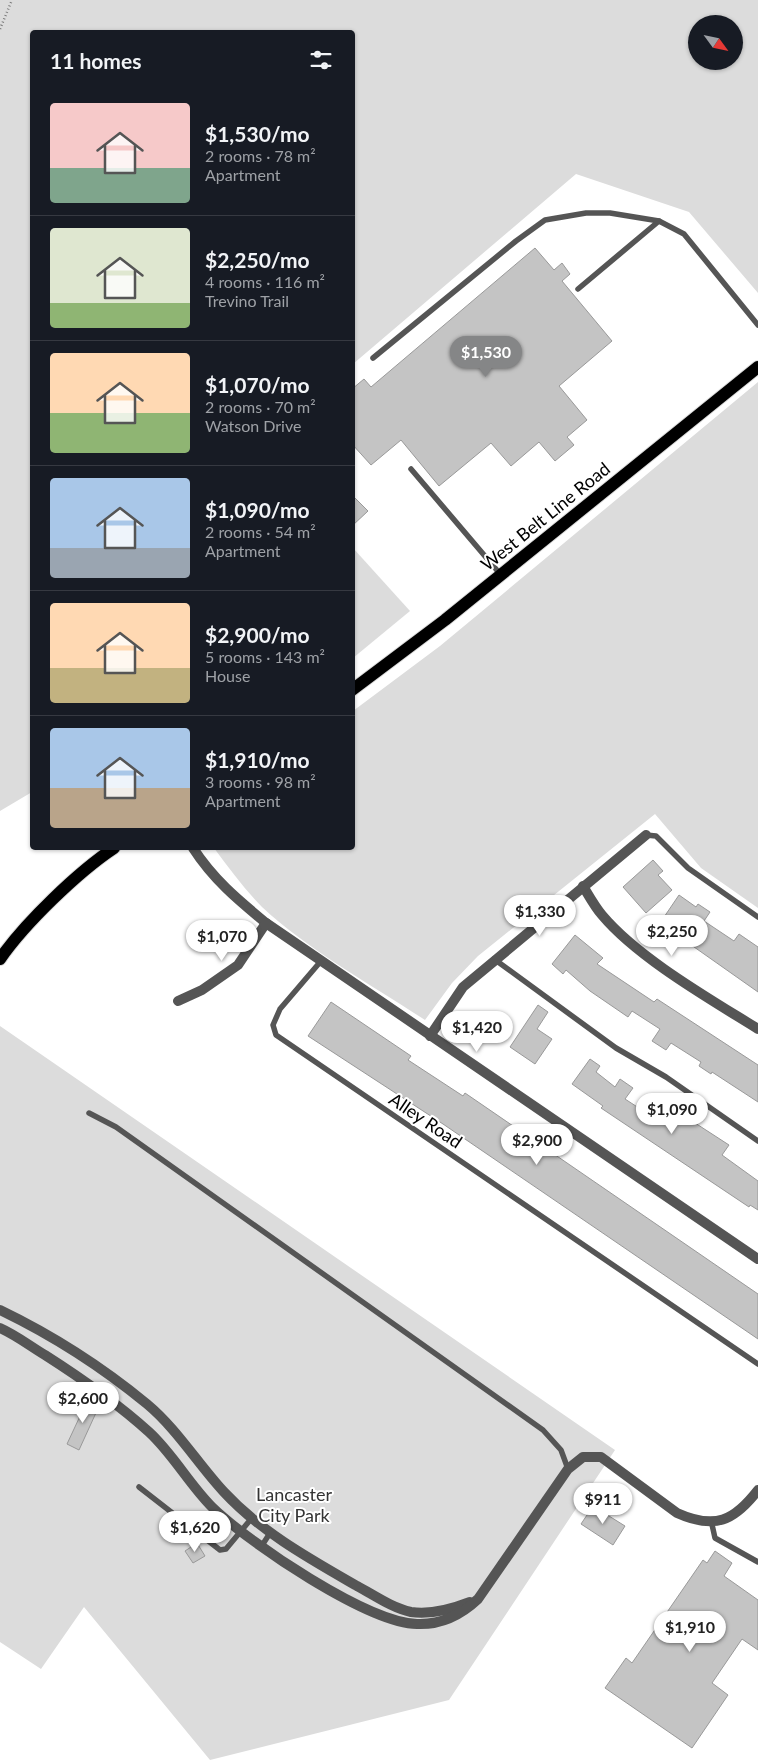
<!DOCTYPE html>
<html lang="en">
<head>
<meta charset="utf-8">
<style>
	body { margin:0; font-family:Lato,sans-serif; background:#242831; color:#f1f3f6; height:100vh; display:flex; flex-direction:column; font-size:19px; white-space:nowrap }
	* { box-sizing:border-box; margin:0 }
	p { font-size:16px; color:#9ea1a6 }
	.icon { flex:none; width:28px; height:28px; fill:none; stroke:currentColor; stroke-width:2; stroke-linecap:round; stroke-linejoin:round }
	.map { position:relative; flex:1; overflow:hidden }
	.drawer { position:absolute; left:30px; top:30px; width:325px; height:820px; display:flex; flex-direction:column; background:#171b24; border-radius:5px; box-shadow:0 1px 4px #0004 }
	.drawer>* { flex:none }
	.needle { width:32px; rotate:123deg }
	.buttons { position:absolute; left:688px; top:15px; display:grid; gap:10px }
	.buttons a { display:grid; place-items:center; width:55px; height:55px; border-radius:50%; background:#171b24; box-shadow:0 1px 4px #0004; font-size:25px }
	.price { position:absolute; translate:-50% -42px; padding:0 11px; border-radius:18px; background:#fff; color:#222; font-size:16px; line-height:32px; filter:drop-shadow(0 1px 2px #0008) }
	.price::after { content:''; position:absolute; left:50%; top:30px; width:15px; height:11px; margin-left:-8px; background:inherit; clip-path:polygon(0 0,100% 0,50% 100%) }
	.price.selected { background:#858687; color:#fff }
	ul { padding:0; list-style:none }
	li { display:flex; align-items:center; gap:15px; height:125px; padding:0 20px }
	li+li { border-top:1px solid #363941 }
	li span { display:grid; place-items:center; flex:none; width:140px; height:100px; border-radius:5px; color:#555 }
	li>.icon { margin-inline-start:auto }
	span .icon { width:60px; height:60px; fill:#fffc; stroke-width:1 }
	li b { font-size:21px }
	h2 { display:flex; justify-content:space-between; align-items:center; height:60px; padding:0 20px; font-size:21px }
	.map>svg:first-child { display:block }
	.green { fill:#dcdcdc; fill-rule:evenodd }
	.building { fill:#c4c4c4; stroke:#999 }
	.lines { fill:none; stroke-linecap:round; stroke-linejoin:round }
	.primary-casing { stroke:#dbdbdb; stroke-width:14 }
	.path { stroke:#777; stroke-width:2.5; stroke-dasharray:1 2.5; stroke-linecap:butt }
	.service { stroke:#555; stroke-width:5.5 }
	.minor { stroke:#555; stroke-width:10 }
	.primary { stroke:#000; stroke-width:12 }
	.labels { text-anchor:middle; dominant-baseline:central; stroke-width:4; stroke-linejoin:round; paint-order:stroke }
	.street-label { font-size:18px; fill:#000; stroke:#fff }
	.park-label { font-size:18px; fill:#333; stroke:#fff }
</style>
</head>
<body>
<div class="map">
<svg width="758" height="1760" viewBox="0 0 758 1760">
	<rect width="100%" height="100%" fill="#fff"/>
	<g class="green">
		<path d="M0 0H758V293L689 212 576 174 353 364 352 32H32V792L0 811ZM696 24H734V61H696Z"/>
		<path d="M758 382V908L701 868 655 814 478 956 452 983 425 1020C373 986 307 949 262 907 244 889 229 868 214 848H352L353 711 440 646Z"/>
		<polygon points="353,548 410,611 353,658"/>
		<polygon points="0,1026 615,1450 449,1700 210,1760 84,1607 41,1669 0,1642"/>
	</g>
	<g class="building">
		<polygon points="535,248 554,270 562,263 570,274 562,281 612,341 559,386 587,420 567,437 574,445 555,461 539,442 511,466 491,443 439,486 401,440 371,465 352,444 352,389 364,379 371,387"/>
		<polygon points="352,495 368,511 352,526"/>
		<polygon points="653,860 663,871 658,875 672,890 646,913 623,887"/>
		<polygon points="679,895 696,907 698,904 710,912 704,921 734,941 739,934 758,947 758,992 660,923"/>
		<polygon points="575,935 603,958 597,964 654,1002 657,999 758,1065 758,1102 712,1072 711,1074 699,1066 701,1062 671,1043 666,1050 652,1041 660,1029 632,1011 628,1017 590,991 566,970 563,974 552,964"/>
		<polygon points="331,1002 411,1056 408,1060 463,1096 465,1093 758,1294 758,1339 443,1124 308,1036"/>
		<polygon points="538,1005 548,1012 537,1029 552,1039 535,1064 510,1047"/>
		<polygon points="590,1059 600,1066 596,1072 615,1087 620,1079 633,1088 625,1099 645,1112 655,1097 729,1145 722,1155 758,1181 758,1210 750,1205 749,1207 601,1108 603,1106 572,1084"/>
		<polygon points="88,1399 100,1404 79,1450 67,1444"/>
		<polygon points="593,1506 625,1526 613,1545 581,1524"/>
		<polygon points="197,1543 205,1556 193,1563 185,1551"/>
		<polygon points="715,1551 732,1563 724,1576 758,1600 758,1650 742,1639 712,1683 728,1695 692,1748 605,1688 626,1658 632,1663 703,1560 707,1563"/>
	</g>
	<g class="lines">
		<g class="primary-casing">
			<g id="primary">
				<polyline points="352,690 445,620 758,367"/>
				<path d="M0 959C25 923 78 872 114 848"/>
			</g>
		</g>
		<polyline class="path" points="0,29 12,0"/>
		<g class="service">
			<polyline points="578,289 659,221 684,234 758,325"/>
			<polyline points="373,358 516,241 545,220 586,213 610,213 659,221"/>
			<polyline points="411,469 501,575"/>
			<polyline points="646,835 656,836 688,868 758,917"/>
			<polyline points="494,959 616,1048 666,1077 758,1141"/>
			<polyline points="321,961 280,1009 273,1025 276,1035 758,1364"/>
			<polyline points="89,1113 116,1127 543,1430 561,1450 568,1469"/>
			<polyline points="139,1487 220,1550 226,1549 251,1519"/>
			<polyline points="711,1520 715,1538 758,1562"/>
			<polyline points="261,1547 270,1533"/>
		</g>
		<g class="minor">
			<path d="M193 848C213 879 237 899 266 923L758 1259"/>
			<path d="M583 886C589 896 595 907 602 915 638 958 710 999 758 1029"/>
			<polyline points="178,1001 202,990 238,965 266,923"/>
			<polyline points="430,1036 463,987 646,835"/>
			<path d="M0 1310C52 1335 102 1367 147 1404 177 1429 198 1464 224 1492 261 1532 310 1559 357 1586 374 1595 392 1608 411 1612 431 1615 452 1609 470 1602"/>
			<path d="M0 1328C16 1335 30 1346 45 1355 81 1378 117 1403 149 1432 173 1454 189 1484 212 1507 249 1543 368 1623 417 1624 442 1625 461 1615 478 1599L568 1469 583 1457H601L677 1513C715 1530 734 1521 758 1490"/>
		</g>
		<use href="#primary" class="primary"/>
	</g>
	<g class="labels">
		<g class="street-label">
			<text transform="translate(545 516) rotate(-39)">West Belt Line Road</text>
			<text transform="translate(426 1120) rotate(34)">Alley Road</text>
		</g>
		<g class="park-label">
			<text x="294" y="1494">Lancaster<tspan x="294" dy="21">City Park</tspan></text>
		</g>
	</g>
</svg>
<div class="buttons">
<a><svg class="needle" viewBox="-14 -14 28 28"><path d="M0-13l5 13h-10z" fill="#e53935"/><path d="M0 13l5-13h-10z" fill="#9ea1a6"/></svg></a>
</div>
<b class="price selected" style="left:486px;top:378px">$1,530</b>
<b class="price" style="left:540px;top:937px">$1,330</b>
<b class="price" style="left:672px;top:957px">$2,250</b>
<b class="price" style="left:222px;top:962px">$1,070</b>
<b class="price" style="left:477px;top:1053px">$1,420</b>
<b class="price" style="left:672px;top:1135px">$1,090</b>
<b class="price" style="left:537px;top:1166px">$2,900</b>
<b class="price" style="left:83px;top:1424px">$2,600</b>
<b class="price" style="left:603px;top:1525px">$911</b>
<b class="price" style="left:195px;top:1553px">$1,620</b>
<b class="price" style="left:690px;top:1653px">$1,910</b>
<section class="drawer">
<h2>11 homes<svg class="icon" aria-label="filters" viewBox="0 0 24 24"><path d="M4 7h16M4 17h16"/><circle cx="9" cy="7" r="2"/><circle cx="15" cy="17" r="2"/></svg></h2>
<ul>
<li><span style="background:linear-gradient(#f6c9c9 65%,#7fa58c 0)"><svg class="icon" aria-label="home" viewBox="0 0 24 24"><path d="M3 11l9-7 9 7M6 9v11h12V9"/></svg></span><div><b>$1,530/mo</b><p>2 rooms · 78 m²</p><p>Apartment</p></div></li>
<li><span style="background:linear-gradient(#dfe7d0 75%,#8fb573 0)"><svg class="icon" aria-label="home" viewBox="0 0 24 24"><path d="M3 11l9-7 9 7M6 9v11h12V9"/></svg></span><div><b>$2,250/mo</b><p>4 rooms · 116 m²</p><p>Trevino Trail</p></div></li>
<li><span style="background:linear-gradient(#ffd9b3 60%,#8fb573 0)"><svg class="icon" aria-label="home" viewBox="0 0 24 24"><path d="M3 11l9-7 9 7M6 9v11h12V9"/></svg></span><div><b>$1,070/mo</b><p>2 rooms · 70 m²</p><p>Watson Drive</p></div></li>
<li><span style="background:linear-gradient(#a9c7e8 70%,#9aa5b1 0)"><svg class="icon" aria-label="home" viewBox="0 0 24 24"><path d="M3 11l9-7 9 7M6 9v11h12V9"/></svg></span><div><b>$1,090/mo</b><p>2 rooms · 54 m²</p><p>Apartment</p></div></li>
<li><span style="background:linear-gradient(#ffd9b3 65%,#c2b280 0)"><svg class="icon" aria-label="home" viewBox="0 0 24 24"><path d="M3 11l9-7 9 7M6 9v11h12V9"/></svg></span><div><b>$2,900/mo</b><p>5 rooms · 143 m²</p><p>House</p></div></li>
<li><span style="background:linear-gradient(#a9c7e8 60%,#b9a48a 0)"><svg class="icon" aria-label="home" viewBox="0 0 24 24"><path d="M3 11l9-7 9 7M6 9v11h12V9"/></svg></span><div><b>$1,910/mo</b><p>3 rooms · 98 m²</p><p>Apartment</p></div></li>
</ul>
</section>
</div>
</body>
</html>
